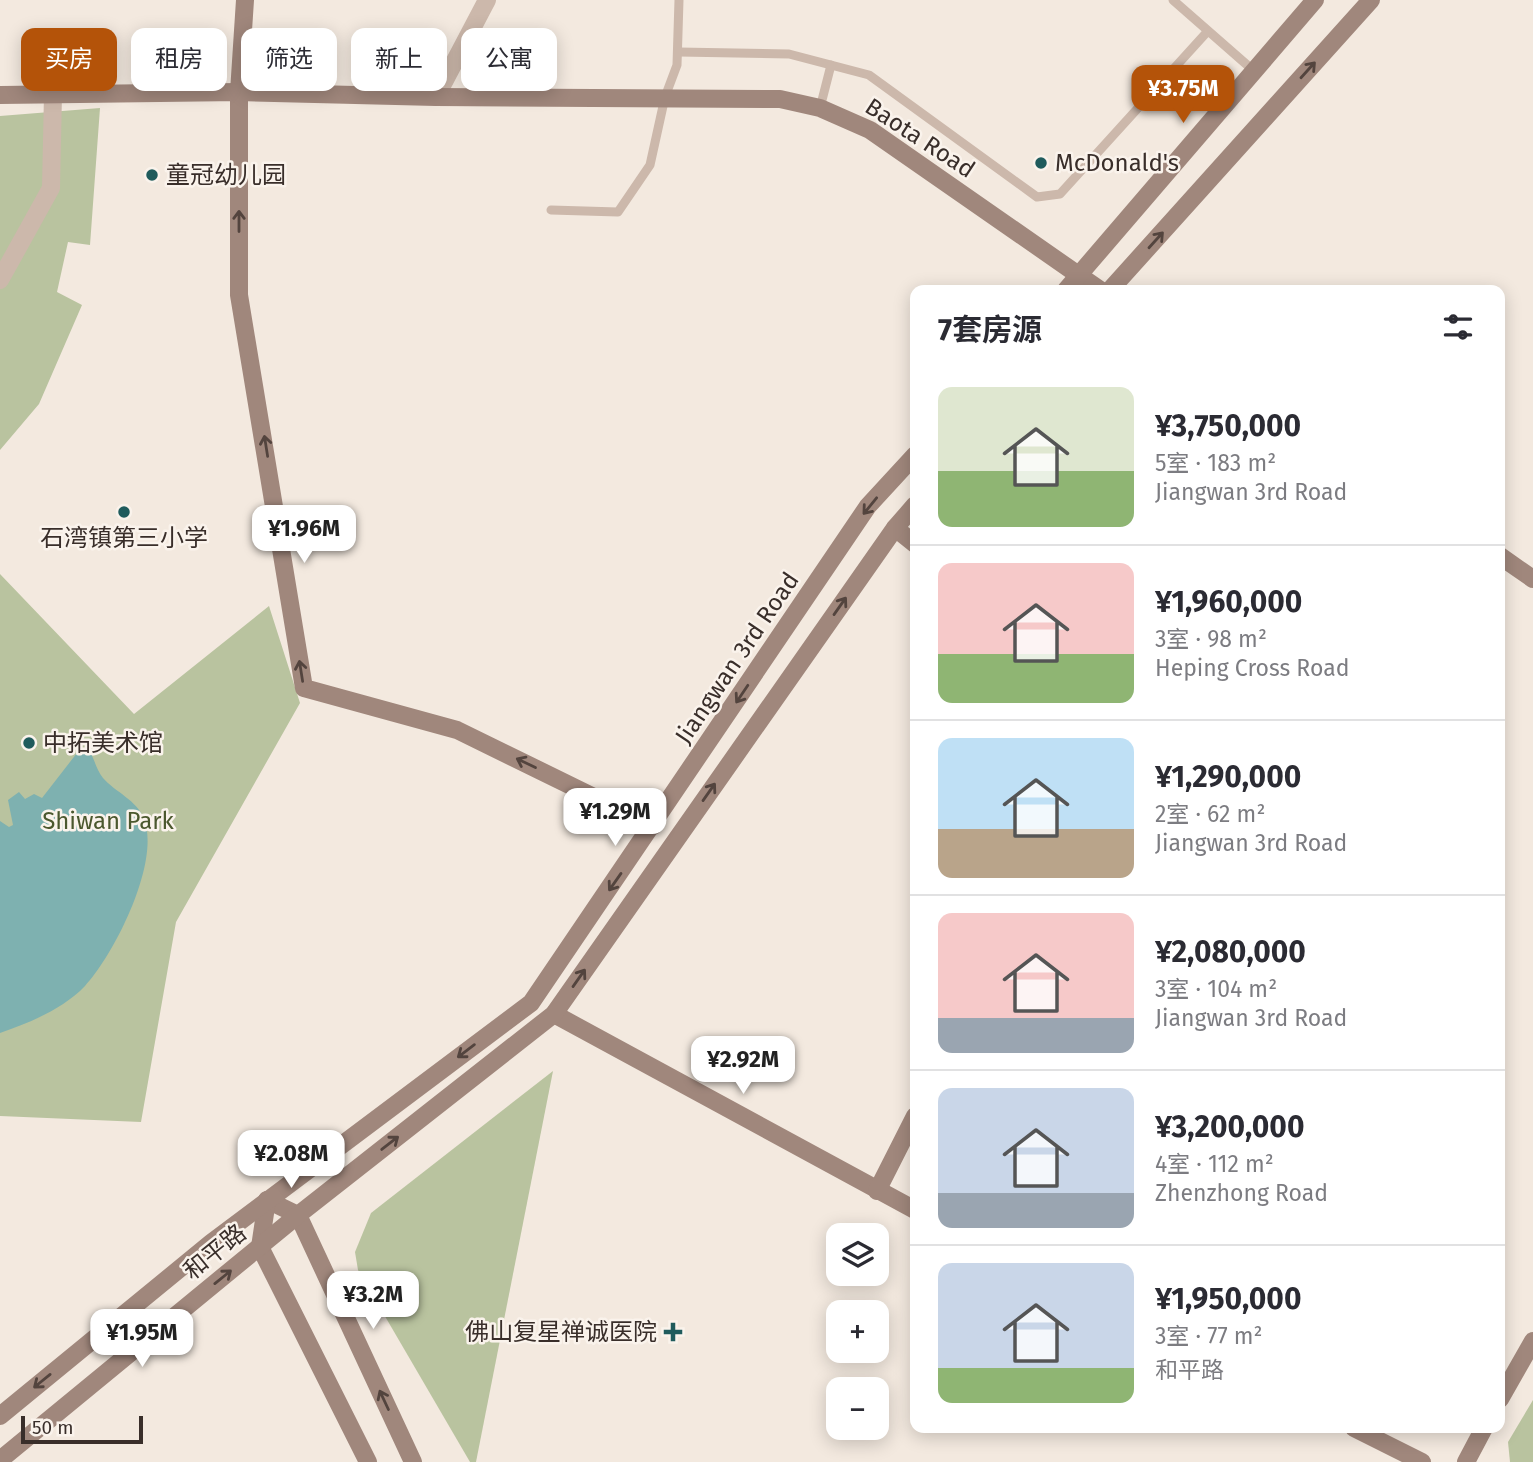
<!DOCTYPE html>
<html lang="zh">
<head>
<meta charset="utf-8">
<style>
	body { margin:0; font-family:"Fira Sans","Noto Sans SC",sans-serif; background:#f2f2f3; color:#2b2b33; height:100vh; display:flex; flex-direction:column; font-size:26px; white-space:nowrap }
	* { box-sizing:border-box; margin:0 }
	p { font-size:23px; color:#7c7c81 }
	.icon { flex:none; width:38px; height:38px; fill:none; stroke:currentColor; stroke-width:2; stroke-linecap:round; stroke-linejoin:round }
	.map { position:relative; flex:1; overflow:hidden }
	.details { position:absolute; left:910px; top:285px; width:595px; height:1148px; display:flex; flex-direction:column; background:#fff; border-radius:14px; box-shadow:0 4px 18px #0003 }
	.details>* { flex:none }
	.banner { position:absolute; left:21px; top:28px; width:665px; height:63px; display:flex; gap:14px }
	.buttons { position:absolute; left:826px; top:1223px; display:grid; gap:14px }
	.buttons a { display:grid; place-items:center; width:63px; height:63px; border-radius:14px; background:#fff; box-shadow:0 4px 18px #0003; font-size:35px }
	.scale { position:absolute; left:21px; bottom:18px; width:122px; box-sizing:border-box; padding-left:7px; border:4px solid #392e2a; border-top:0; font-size:19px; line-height:24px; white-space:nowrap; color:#392e2a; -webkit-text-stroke:5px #faf3ec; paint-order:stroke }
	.price { position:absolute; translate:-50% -60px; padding:0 16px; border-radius:14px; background:#fff; color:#222; font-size:23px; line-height:46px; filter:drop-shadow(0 2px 4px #0008) }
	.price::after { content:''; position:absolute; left:50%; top:42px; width:21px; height:16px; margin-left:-10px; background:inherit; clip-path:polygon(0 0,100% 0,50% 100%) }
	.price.selected { background:#b45309; color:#fff }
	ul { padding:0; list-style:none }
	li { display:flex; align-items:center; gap:21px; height:175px; padding:0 28px }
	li+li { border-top:2px solid #e1e1e2 }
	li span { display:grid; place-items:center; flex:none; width:196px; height:140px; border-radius:14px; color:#555 }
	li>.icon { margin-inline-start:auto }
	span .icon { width:84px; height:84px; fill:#fffc; stroke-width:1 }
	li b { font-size:30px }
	h2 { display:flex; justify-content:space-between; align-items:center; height:84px; padding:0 28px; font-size:30px }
	.chip { padding:0 24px; border-radius:14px; background:#fff; box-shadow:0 4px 18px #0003; font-size:24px; line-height:63px }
	.chip.selected { background:#b45309; color:#fff }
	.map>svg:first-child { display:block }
	.green { fill:#b9c39f }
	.water { fill:#7eb1b0 }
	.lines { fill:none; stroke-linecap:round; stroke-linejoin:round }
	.lane { stroke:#ccb8ab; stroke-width:9 }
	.street { stroke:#ccb8ab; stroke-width:18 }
	.secondary { stroke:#a0877c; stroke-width:18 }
	.oneway { stroke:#53443e }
	.poi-dot { fill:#1f5b5c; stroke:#faf3ec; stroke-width:2.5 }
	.labels { text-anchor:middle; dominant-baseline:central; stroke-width:5; stroke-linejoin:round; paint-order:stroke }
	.street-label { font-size:24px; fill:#392e2a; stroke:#faf3ec }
	.poi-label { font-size:24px; fill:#392e2a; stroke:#faf3ec; text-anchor:start }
	.park-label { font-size:24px; fill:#4b582e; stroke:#faf3ec }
</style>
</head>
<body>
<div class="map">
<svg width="1533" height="1462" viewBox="0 0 1533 1462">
	<rect width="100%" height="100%" fill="#f3e9df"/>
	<g class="green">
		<polygon points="100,108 90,245 68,242 57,292 82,305 39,404 0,450 0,116"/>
		<polygon points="0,574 134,714 269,606 300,703 176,922 141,1122 0,1116"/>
		<polygon points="553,1071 476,1462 470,1462 358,1270 355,1252 371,1213"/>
		<polygon points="1533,1400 1533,1462 1510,1462 1508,1442"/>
	</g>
	<path class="water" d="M84 751 91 754C95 761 97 771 103 778 115 792 137 800 144 819 161 862 114 955 85 986 63 1009 29 1023 0 1033V821L9 827 13 825 8 800 19 792 25 799 34 794 42 798 77 753Z"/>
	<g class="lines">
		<g class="lane">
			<polyline points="1173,0 1254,71"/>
			<polyline points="679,52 789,54 869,75 1037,197 1060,194 1207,32"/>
			<polyline points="820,108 831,65"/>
			<polyline points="551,210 618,212 650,165 665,97 677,65 679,0"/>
		</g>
		<g class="street">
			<polyline points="436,97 487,0"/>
			<polyline points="0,280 51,188 53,94"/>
		</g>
		<g class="secondary">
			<polyline points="245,0 239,92 239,295 304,688 457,730 653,826"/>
			<polyline points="0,95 239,92 436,97 780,99 820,108 870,130 1100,290"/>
			<polyline points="1066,290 1315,0"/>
			<polyline points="1110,290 1371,0"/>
			<polyline points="895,528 915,544"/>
			<polyline points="1500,556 1533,579"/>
			<polyline points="554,1014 915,1210"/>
			<polyline points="877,1191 915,1116"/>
			<polyline points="267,1200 298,1215"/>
			<polyline points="298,1215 413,1462"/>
			<polyline points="260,1247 368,1462"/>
			<polyline points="260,1247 267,1200"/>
			<polyline points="1500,1399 1533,1341"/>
			<polyline points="0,1416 211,1243 531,1003 868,506 915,455"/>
			<polyline points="1354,1428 1422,1462"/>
			<polyline points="0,1460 298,1215 554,1014 895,528 915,505"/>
			<polyline points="1466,1462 1484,1428"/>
		</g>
	</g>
	<defs><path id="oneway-shaft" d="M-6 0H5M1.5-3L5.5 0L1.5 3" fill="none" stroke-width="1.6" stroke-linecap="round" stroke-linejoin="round" transform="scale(1.75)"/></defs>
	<g class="oneway">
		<use href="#oneway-shaft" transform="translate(1308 70) rotate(-48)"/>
		<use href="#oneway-shaft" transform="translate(239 221) rotate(-90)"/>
		<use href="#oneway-shaft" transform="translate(1156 240) rotate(-48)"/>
		<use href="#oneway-shaft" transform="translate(266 446) rotate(-99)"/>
		<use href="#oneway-shaft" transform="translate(870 506) rotate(129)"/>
		<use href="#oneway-shaft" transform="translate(840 606) rotate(-55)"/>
		<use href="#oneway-shaft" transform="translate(301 671) rotate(-99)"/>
		<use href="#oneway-shaft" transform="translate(742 694) rotate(124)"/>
		<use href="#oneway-shaft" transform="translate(526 763) rotate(-154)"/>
		<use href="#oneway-shaft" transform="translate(709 792) rotate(-55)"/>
		<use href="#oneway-shaft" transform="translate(615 882) rotate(125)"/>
		<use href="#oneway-shaft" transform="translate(579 978) rotate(-55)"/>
		<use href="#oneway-shaft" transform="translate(466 1051) rotate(143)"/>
		<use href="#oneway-shaft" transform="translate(390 1143) rotate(-38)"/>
		<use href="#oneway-shaft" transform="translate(223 1277) rotate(-39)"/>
		<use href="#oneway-shaft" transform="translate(42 1381) rotate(141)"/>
		<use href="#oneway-shaft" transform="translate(384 1400) rotate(-115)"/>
	</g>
	<g class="poi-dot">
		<circle cx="1041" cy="163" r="7"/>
		<circle cx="152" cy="175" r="7"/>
		<circle cx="124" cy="512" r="7"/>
		<circle cx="29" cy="743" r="7"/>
		<path d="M669.5 1321.5h7v7h7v7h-7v7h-7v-7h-7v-7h7z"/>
	</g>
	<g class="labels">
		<g class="street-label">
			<text transform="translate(920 138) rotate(33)">Baota Road</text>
			<text transform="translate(737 658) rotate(-56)">Jiangwan 3rd Road</text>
			<text transform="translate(215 1252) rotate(-39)">和平路</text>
		</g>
		<g class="poi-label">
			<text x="1055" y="163">McDonald's</text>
			<text x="166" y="175">童冠幼儿园</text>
			<text x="124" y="538" text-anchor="middle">石湾镇第三小学</text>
			<text x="43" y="743">中拓美术馆</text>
			<text x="657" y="1332" text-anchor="end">佛山复星禅诚医院</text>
		</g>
		<g class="park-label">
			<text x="108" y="821">Shiwan Park</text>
		</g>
	</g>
</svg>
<div class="buttons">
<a><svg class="icon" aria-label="layers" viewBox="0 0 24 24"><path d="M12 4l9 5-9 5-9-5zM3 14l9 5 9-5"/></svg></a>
<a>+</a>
<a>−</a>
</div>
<div class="scale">50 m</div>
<b class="price selected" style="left:1183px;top:125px">¥3.75M</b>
<b class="price" style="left:304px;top:565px">¥1.96M</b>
<b class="price" style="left:615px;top:848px">¥1.29M</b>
<b class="price" style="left:743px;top:1096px">¥2.92M</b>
<b class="price" style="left:291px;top:1190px">¥2.08M</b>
<b class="price" style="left:373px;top:1331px">¥3.2M</b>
<b class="price" style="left:142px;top:1369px">¥1.95M</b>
<div class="banner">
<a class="chip selected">买房</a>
<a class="chip">租房</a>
<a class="chip">筛选</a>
<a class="chip">新上</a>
<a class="chip">公寓</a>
</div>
<section class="details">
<h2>7套房源<svg class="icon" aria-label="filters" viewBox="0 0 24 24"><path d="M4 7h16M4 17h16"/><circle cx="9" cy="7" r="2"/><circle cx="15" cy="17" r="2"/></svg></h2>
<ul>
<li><span style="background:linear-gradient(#dfe7d0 60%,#8fb573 0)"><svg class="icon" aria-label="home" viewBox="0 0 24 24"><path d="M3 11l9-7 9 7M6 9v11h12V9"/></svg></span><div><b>¥3,750,000</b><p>5室 · 183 m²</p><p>Jiangwan 3rd Road</p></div></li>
<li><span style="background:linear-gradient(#f6c9c9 65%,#8fb573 0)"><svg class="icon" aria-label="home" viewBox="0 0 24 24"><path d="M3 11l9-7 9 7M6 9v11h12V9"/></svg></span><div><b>¥1,960,000</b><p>3室 · 98 m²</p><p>Heping Cross Road</p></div></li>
<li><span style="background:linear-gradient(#bfe0f5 65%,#b9a48a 0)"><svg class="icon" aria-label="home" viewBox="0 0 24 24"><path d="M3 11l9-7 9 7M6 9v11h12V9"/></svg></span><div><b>¥1,290,000</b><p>2室 · 62 m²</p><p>Jiangwan 3rd Road</p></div></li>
<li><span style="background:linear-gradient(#f6c9c9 75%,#9aa5b1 0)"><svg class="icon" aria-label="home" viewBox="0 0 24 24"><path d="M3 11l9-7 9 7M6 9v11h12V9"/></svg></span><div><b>¥2,080,000</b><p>3室 · 104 m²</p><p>Jiangwan 3rd Road</p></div></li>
<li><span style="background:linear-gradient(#c9d6e8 75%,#9aa5b1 0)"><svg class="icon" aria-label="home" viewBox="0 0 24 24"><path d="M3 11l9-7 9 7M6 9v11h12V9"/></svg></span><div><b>¥3,200,000</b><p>4室 · 112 m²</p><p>Zhenzhong Road</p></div></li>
<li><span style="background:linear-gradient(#c9d6e8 75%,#8fb573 0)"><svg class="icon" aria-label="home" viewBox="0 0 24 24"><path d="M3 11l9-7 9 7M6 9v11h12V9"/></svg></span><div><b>¥1,950,000</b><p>3室 · 77 m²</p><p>和平路</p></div></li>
</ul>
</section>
</div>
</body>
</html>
